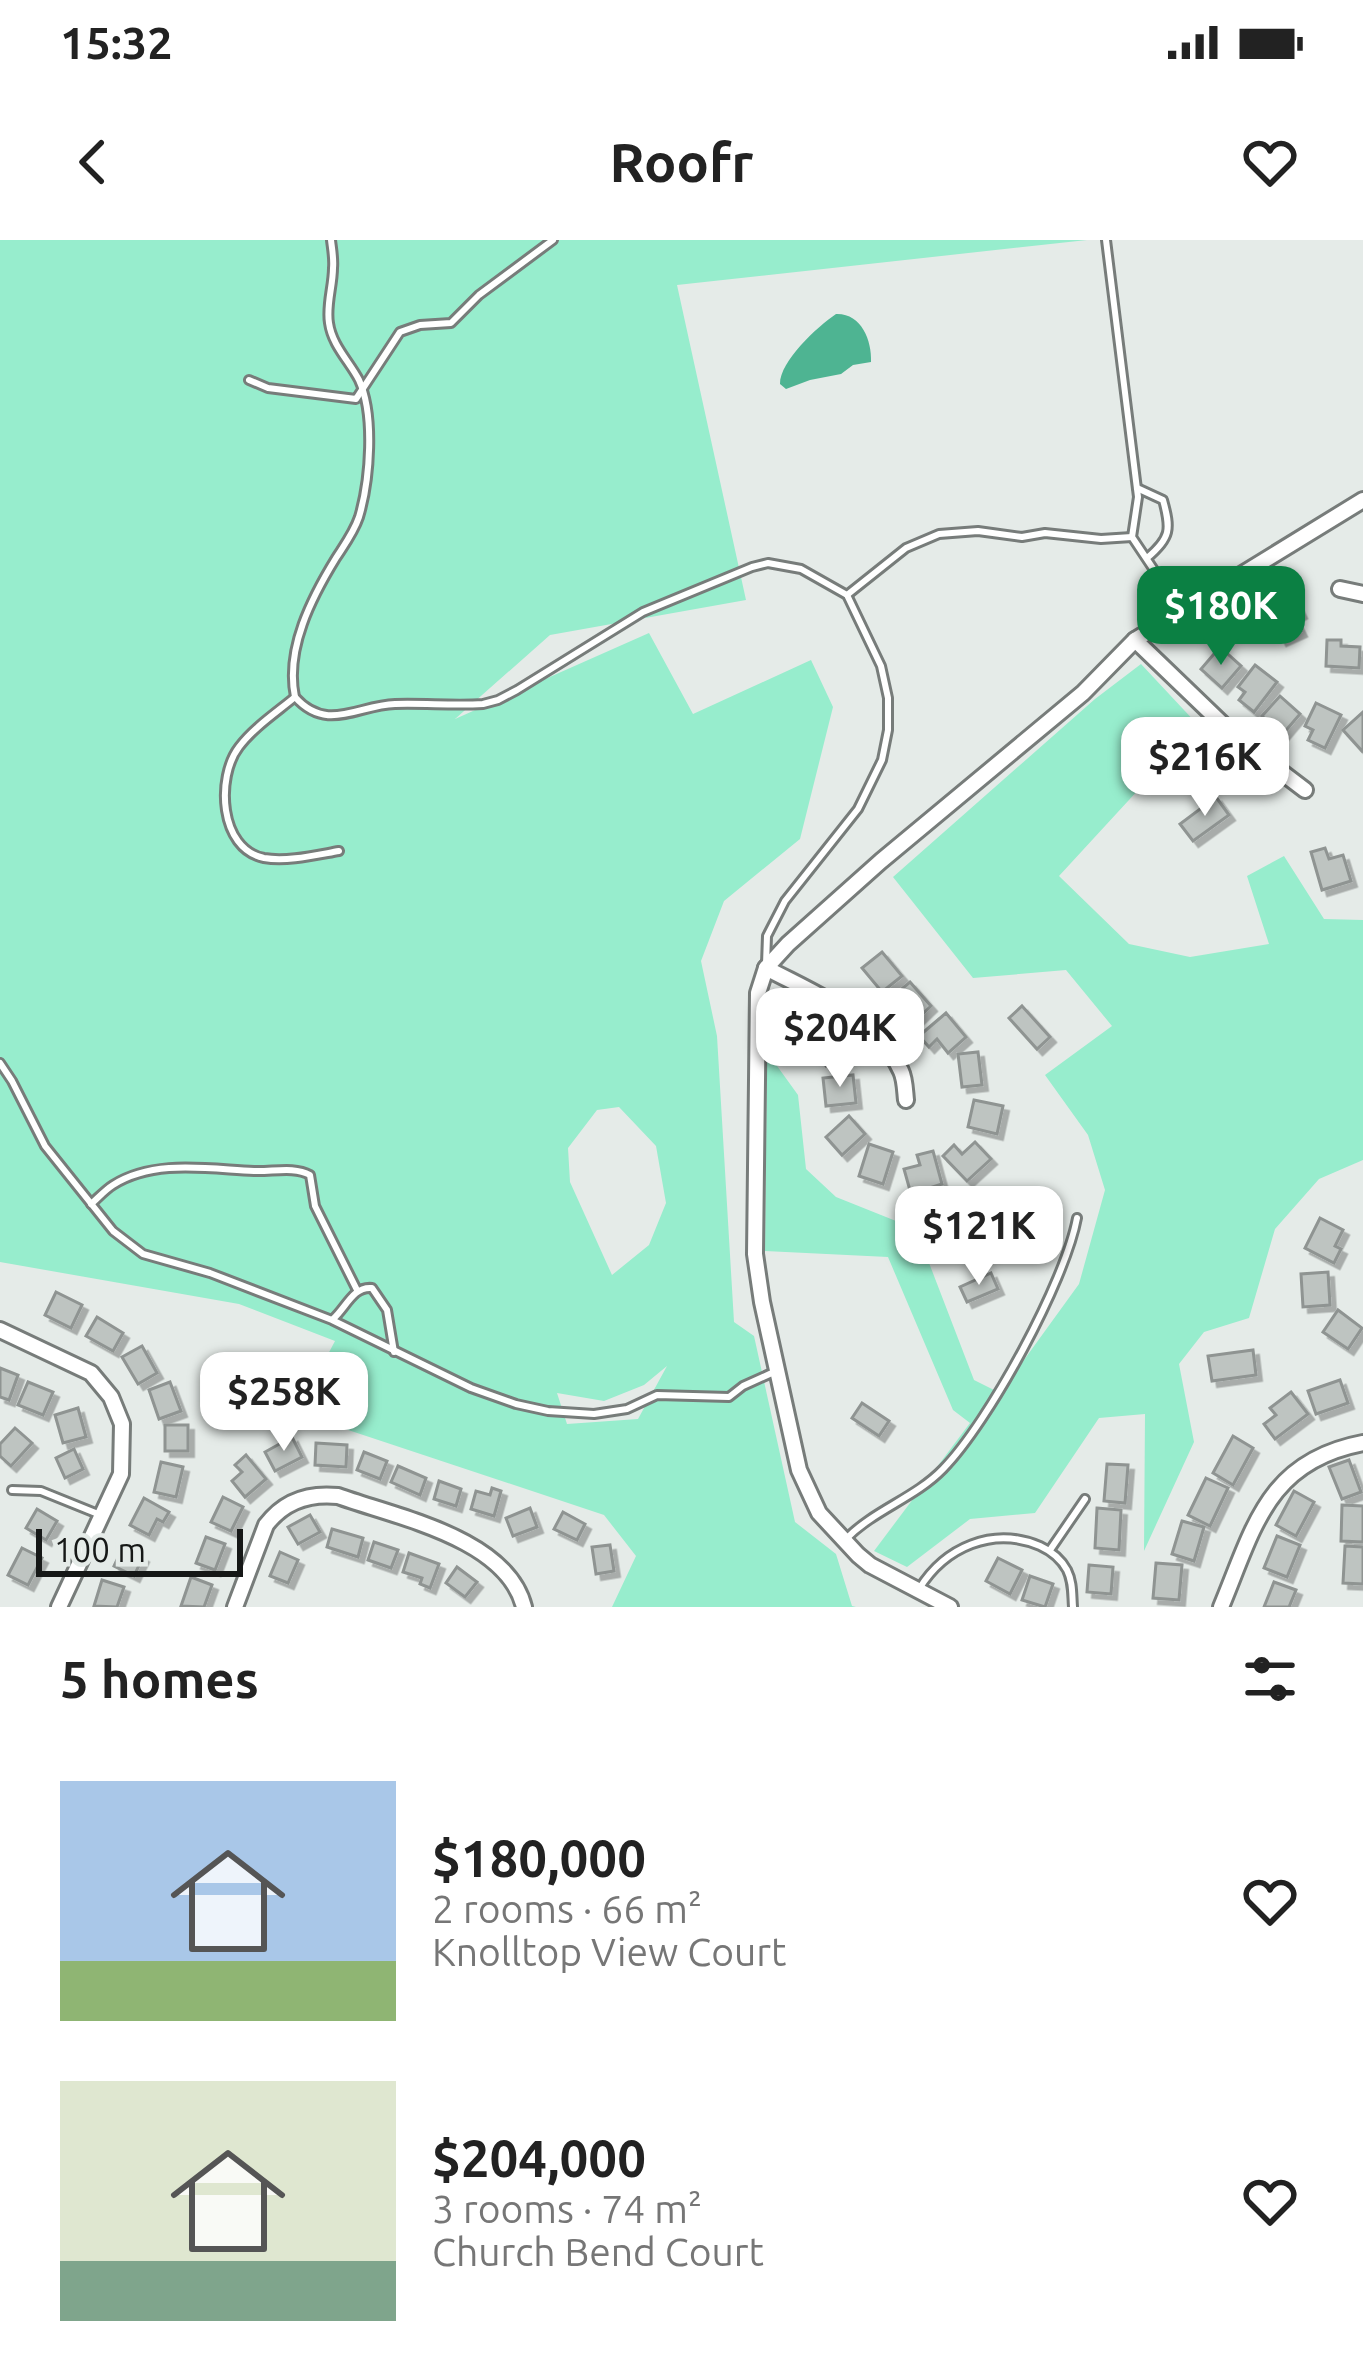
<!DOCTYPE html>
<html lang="en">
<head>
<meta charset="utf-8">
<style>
	body { margin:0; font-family:Ubuntu,sans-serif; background:#f2f2f2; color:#222; height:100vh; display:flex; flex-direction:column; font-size:45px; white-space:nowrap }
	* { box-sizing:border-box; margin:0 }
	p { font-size:39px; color:#767676 }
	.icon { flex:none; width:66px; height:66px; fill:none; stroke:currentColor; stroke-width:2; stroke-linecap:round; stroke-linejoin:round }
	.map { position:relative; height:1367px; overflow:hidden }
	.side { display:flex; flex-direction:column; background:#fff; flex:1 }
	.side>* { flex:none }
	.scale { position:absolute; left:36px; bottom:30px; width:207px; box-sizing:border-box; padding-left:12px; border:6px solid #161817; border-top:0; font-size:33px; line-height:42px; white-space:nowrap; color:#161817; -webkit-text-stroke:9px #e5ebe8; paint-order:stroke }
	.price { position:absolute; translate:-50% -102px; padding:0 27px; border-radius:24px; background:#fff; color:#222; font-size:39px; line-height:78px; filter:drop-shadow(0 3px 6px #0008) }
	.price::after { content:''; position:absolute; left:50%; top:72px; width:36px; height:27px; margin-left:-18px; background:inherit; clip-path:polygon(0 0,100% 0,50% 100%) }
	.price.current { background:#0b8043; color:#fff }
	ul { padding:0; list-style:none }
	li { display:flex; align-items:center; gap:36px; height:300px; padding:0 60px }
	li span { display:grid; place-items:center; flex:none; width:336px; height:240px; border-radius:0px; color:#555 }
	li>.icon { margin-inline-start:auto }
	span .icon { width:144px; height:144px; fill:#fffc; stroke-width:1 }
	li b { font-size:51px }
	h2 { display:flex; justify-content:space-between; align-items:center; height:144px; padding:0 60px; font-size:51px }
	.status { display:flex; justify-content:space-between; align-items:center; height:84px; padding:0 60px; background:#fff; direction:ltr }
	.status svg { height:33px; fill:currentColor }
	header { display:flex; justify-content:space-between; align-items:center; height:156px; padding:0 60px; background:#fff; font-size:54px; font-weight:700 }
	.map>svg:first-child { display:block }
	.green { fill:#97edcd; fill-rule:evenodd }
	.water { fill:#4eb492 }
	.building { fill:#bec4c1; stroke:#8f9492; stroke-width:3; filter:url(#shadow) }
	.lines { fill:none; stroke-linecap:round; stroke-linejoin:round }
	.service-casing { stroke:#777c7a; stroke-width:12 }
	.minor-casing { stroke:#777c7a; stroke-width:20 }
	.service { stroke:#fff; stroke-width:6 }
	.minor { stroke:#fff; stroke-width:14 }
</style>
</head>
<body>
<div class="status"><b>15:32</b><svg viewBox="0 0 49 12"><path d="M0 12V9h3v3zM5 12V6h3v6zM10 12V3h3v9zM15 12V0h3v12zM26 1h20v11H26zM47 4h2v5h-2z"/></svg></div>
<header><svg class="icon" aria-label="back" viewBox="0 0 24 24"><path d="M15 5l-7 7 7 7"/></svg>Roofr<svg class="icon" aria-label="heart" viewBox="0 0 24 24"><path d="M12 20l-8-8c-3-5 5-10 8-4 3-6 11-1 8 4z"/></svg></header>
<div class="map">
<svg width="1363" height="1367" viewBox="0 0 1363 1367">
	<defs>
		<filter id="shadow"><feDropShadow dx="5.5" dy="5.5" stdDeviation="0" flood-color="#0004"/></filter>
	</defs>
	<rect width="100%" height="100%" fill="#e5ebe8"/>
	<g class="green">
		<path d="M0 0H1087L677 45 746 360 550 395 455 479 649 393 693 474 811 420 833 467 800 599 724 661 701 721 717 796 734 1082 754 1096 795 1282 836 1314 852 1366 856 1367H612L636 1316 604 1275 297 1173 335 1101 239 1064 0 1022ZM619 867 656 906 666 963 649 1005 612 1035 570 942 568 908 597 870ZM667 1126 638 1179 567 1184 557 1153 604 1161 644 1145Z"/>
		<polygon points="1141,424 1198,485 1059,636 1129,704 1190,717 1269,704 1247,636 1284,616 1324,679 1363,680 1363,920 1319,939 1275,989 1249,1078 1204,1092 1179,1124 1194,1202 1144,1311 1145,1174 1099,1178 1035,1273 970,1279 907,1327 874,1311 970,1183 953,1170 888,1017 765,1011 767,812 798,855 806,929 836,957 916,989 974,1140 1000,1153 1079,1044 1105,950 1088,895 1045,835 1112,786 1066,730 973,738 893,637 1095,459"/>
	</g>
	<path class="water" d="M836 74C861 73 872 100 871 122L853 125 841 134 810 140 786 149 780 144C780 121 817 87 836 74Z"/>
	<g class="building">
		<polygon points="1295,360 1301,373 1294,377 1301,391 1281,400 1268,372"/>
		<polygon points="1327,400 1341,400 1341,406 1360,407 1359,428 1326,426"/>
		<polygon points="1220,407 1241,426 1222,448 1201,429"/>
		<polygon points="1255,425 1277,442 1254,472 1239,460 1245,452 1238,447"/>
		<polygon points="1280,456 1300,474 1282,495 1262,476"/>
		<polygon points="1316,463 1341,475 1325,508 1308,500 1313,490 1305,486"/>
		<polygon points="1363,472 1363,509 1362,511 1343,490"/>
		<polygon points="1216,557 1229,575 1193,601 1180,584"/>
		<polygon points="1325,608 1329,619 1343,615 1351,641 1322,650 1311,612"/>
		<polygon points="882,712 902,736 882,752 862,728"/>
		<polygon points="910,742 931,766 914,782 892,757"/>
		<polygon points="1022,766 1050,797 1037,809 1009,778"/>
		<polygon points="946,773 966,797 948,813 937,799 929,807 919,796"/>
		<polygon points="825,787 836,803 853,791 861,802 826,826 807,799"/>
		<polygon points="978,812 982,845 962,847 958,814"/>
		<polygon points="853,835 856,863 826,866 823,838"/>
		<polygon points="974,860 1003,866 997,894 968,887"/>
		<polygon points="849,876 865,894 842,915 826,897"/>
		<polygon points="975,902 991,919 967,941 943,916 954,905 962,914"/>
		<polygon points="869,904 893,912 883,944 859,936"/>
		<polygon points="933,911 942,944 911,954 904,929 920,925 917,915"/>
		<polygon points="1320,978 1343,990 1335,1006 1341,1009 1334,1023 1305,1008"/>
		<polygon points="1328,1032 1330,1065 1303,1067 1301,1034"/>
		<polygon points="991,1033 998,1049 967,1062 960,1047"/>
		<polygon points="56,1052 82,1065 71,1088 45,1075"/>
		<polygon points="1338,1070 1362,1088 1348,1109 1323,1092"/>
		<polygon points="97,1077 123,1093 113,1111 86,1096"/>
		<polygon points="142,1106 157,1133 138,1144 122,1117"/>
		<polygon points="1253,1110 1256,1135 1212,1141 1208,1116"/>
		<polygon points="0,1128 18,1135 9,1160 0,1157"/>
		<polygon points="1340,1140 1348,1163 1316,1174 1308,1151"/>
		<polygon points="28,1142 53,1152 43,1175 18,1165"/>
		<polygon points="170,1142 181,1171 159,1179 149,1150"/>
		<polygon points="1291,1152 1308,1174 1275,1199 1264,1184 1276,1175 1270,1168"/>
		<polygon points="862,1163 889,1181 879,1196 852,1178"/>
		<polygon points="78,1168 86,1197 63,1203 55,1175"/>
		<rect x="165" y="1185" width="23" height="26"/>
		<polygon points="15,1188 32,1203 11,1226 0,1216 0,1204"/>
		<polygon points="1233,1196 1253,1208 1233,1245 1213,1233"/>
		<polygon points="292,1197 302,1217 275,1231 265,1212"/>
		<polygon points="316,1203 347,1205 346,1227 315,1225"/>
		<polygon points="74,1209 83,1229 65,1238 56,1218"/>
		<polygon points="364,1212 387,1221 380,1239 357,1230"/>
		<polygon points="246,1215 266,1239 245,1257 232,1241 242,1232 235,1225"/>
		<polygon points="1349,1220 1361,1252 1342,1259 1329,1227"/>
		<polygon points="161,1222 183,1227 176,1257 154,1252"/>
		<polygon points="1107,1224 1128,1225 1125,1263 1104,1261"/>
		<polygon points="398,1226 426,1238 420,1255 391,1242"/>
		<polygon points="1206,1238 1228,1248 1210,1286 1188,1275"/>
		<polygon points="439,1241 461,1249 456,1266 434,1259"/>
		<polygon points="492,1248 501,1251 494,1276 471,1269 476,1251 490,1255"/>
		<polygon points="1294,1251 1314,1262 1296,1296 1276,1285"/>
		<polygon points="223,1257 243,1267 231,1291 211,1282"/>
		<polygon points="144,1258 169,1272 163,1282 157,1279 149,1295 130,1285"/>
		<polygon points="1342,1265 1363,1266 1363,1302 1341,1301"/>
		<polygon points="530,1268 537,1287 513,1296 506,1278"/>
		<polygon points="1097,1268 1121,1270 1119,1310 1095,1308"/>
		<polygon points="37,1269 57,1281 46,1300 26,1288"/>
		<polygon points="563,1272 585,1284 577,1300 554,1289"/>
		<polygon points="310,1275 320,1292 298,1304 288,1287"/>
		<polygon points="1182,1281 1204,1287 1194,1321 1172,1314"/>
		<polygon points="332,1289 363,1298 358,1317 327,1307"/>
		<polygon points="1277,1296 1300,1305 1287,1337 1264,1328"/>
		<polygon points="206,1297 225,1304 215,1330 196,1323"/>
		<polygon points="374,1302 398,1310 391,1328 368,1320"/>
		<polygon points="610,1305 614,1331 596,1334 592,1307"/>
		<polygon points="1345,1306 1363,1307 1363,1344 1343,1343"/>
		<polygon points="123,1307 143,1317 134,1336 114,1326"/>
		<polygon points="22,1308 42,1318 28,1345 8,1335"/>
		<polygon points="280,1312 298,1320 288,1343 270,1336"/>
		<polygon points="409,1313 439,1324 430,1348 420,1344 422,1338 403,1332"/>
		<polygon points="998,1318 1022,1330 1010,1354 986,1341"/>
		<polygon points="1156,1323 1182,1325 1179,1360 1153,1358"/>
		<polygon points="1089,1325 1113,1327 1111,1354 1087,1352"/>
		<polygon points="457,1327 477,1342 465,1357 446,1343"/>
		<polygon points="1030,1336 1053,1344 1045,1367 1022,1360"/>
		<polygon points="191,1337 212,1345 204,1367 181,1366"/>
		<polygon points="102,1340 124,1347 117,1367 94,1366"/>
		<polygon points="1274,1342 1296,1350 1289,1367 1264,1367"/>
	</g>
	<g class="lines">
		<g class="service-casing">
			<g id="service">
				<path d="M331 0C332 9 334 19 333 28 333 46 326 65 329 83 332 105 349 121 359 140 375 175 370 240 359 277 354 292 345 304 336 318 312 357 285 409 295 457 327 493 358 465 395 464 425 463 454 466 483 464L498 460 517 450 643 372 752 327 768 323 801 329 847 355 881 426 888 458V490L882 520 858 569 785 661 767 696 766 724"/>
				<polyline points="1106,0 1138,257 1132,297 1156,333 1168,376"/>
				<polyline points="249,140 268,148 356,159 400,92 420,85 451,83 479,55 553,0"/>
				<path d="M1137 248 1163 260C1171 289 1171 298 1147 318"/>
				<polyline points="847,355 906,308 939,294 978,291 1022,297 1045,293 1101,299 1132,297"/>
				<path d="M295 457C277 472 253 488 239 507 216 537 219 609 264 618 287 622 316 615 339 611"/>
				<polyline points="0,823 12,841 45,906 113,991 143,1014 210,1033 332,1080 471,1148 516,1164 548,1171 594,1174 627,1169 657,1155 729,1157 743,1146 774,1132"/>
				<path d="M91 964C98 958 105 950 113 945 154 919 208 929 254 931 272 932 294 926 310 935L315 966 357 1050"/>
				<path d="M333 1079C346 1068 353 1046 372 1048L387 1070 394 1112"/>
				<polyline points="12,1250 41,1251 98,1274"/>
				<path d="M846 1299C874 1270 915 1258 943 1229 989 1182 1065 1042 1077 978"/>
				<polyline points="1050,1310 1085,1259"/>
				<path d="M919 1349C945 1307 993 1286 1040 1306 1051 1311 1061 1319 1067 1330 1073 1342 1072 1354 1073 1367"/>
			</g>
		</g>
		<g class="minor-casing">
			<g id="minor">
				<polyline points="1340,349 1363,354"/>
				<polyline points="1135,400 1238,499 1305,550"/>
				<path d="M766 728C815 754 876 777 901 831 905 839 905 851 906 860"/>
				<polyline points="0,1090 91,1133 111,1157 122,1184 121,1234 59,1367"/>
				<path d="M235 1367 266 1285C284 1261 309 1253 338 1256 396 1277 507 1298 524 1367"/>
				<polyline points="950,1367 870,1325 858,1315 819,1273 799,1230 762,1062 755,1014 758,753 766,728 788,704 881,621 1083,453 1135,400 1363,260"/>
				<path d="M1221 1367C1254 1288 1267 1221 1363 1203"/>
			</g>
		</g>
		<use href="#service" class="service"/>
		<use href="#minor" class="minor"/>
	</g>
</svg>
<div class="scale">100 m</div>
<b class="price current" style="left:1221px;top:428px">$180K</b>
<b class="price" style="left:1205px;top:579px">$216K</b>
<b class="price" style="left:840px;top:850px">$204K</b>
<b class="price" style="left:979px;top:1048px">$121K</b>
<b class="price" style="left:284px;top:1214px">$258K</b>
</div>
<section class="side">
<h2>5 homes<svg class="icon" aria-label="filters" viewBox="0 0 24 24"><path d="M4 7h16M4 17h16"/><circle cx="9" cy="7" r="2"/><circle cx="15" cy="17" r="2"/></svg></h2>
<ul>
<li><span style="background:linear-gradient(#a9c7e8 75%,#8fb573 0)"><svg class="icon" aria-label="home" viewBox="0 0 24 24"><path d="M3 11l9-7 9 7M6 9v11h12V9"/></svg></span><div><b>$180,000</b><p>2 rooms · 66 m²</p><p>Knolltop View Court</p></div><svg class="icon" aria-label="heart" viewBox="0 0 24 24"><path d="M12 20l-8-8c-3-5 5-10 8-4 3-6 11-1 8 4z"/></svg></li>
<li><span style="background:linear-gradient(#dfe7d0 75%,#7fa58c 0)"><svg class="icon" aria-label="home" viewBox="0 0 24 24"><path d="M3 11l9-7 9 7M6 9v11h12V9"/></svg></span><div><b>$204,000</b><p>3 rooms · 74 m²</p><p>Church Bend Court</p></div><svg class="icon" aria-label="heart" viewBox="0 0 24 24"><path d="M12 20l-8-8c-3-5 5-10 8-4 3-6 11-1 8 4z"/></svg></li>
</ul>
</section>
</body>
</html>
